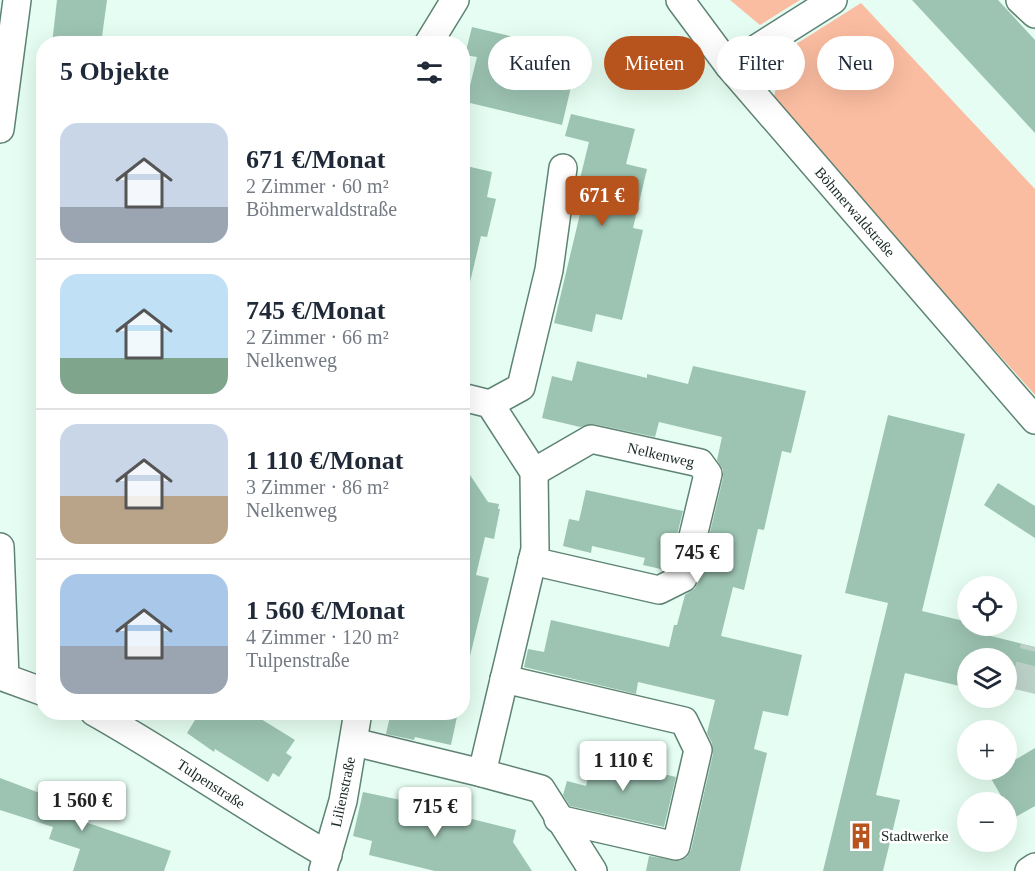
<!DOCTYPE html>
<html lang="de">
<head>
<meta charset="utf-8">
<style>
	body { margin:0; font-family:"Times New Roman",serif; background:#f6f6f7; color:#1f2937; height:100vh; display:flex; flex-direction:column; font-size:22px; white-space:nowrap }
	* { box-sizing:border-box; margin:0 }
	p { font-size:20px; color:#747a83 }
	.icon { flex:none; width:33px; height:33px; fill:none; stroke:currentColor; stroke-width:2; stroke-linecap:round; stroke-linejoin:round }
	.map { position:relative; flex:1; overflow:hidden }
	.sheet { position:absolute; left:36px; top:36px; width:434px; height:684px; display:flex; flex-direction:column; background:#fff; border-radius:24px; box-shadow:0 6px 24px #0002 }
	.sheet>* { flex:none }
	.hud { position:absolute; left:488px; top:36px; width:458px; height:54px; display:flex; gap:12px }
	.fabs { position:absolute; left:957px; top:576px; display:grid; gap:12px }
	.fabs a { display:grid; place-items:center; width:60px; height:60px; border-radius:50%; background:#fff; box-shadow:0 6px 24px #0002; font-size:30px }
	.price { position:absolute; translate:-50% -51px; padding:0 14px; border-radius:6px; background:#fff; color:#222; font-size:20px; line-height:39px; filter:drop-shadow(0 2px 3px #0008) }
	.price::after { content:''; position:absolute; left:50%; top:36px; width:18px; height:14px; margin-left:-9px; background:inherit; clip-path:polygon(0 0,100% 0,50% 100%) }
	.price.selected { background:#b7531c; color:#fff }
	ul { padding:0; list-style:none }
	li { display:flex; align-items:center; gap:18px; height:150px; padding:0 24px }
	li+li { border-top:2px solid #e0e1e3 }
	li span { display:grid; place-items:center; flex:none; width:168px; height:120px; border-radius:18px; color:#555 }
	li>.icon { margin-inline-start:auto }
	span .icon { width:72px; height:72px; fill:#fffc; stroke-width:1 }
	li b { font-size:26px }
	h2 { display:flex; justify-content:space-between; align-items:center; height:72px; padding:0 24px; font-size:26px }
	.chip { padding:0 21px; border-radius:27px; background:#fff; box-shadow:0 6px 24px #0002; font-size:21px; line-height:54px }
	.chip.selected { background:#b7531c; color:#fff }
	.map>svg:first-child { display:block }
	.green { fill:#fbbda1 }
	.building { fill:#9dc4b3 }
	.lines { fill:none; stroke-linecap:round; stroke-linejoin:round }
	.minor-tunnel { stroke:#bcd2c8; stroke-width:27; stroke-dasharray:27 14; stroke-linecap:butt }
	.minor-casing { stroke:#5e8373; stroke-width:30 }
	.minor { stroke:#fff; stroke-width:27 }
	.labels { text-anchor:middle; dominant-baseline:central; stroke-width:5; stroke-linejoin:round; paint-order:stroke }
	.street-label { font-size:15px; fill:#192822; stroke:#fff }
	.poi-label { font-size:15px; fill:#192822; stroke:#fff; text-anchor:start }
</style>
</head>
<body>
<div class="map">
<svg width="1035" height="871" viewBox="0 0 1035 871">
	<rect width="100%" height="100%" fill="#e5fdf2"/>
	<g class="green">
		<polygon points="730,0 800,0 760,25"/>
		<polygon points="861,3 1035,189 1035,395 773,103 782,53"/>
	</g>
	<g class="building">
		<polygon points="57,0 107,0 101,44 52,44"/>
		<polygon points="912,0 998,0 1035,40 1035,133"/>
		<polygon points="472,27 522,39 518,56 559,66 555,83 571,87 562,125 466,102 477,57 465,55"/>
		<polygon points="571,114 635,129 626,164 647,169 633,228 643,230 622,320 596,314 592,332 554,323 585,193 577,191 589,142 565,136"/>
		<polygon points="462,165 492,172 487,197 496,199 487,237 481,236 470,282 462,281"/>
		<polygon points="577,361 647,378 647,374 688,384 693,366 806,391 791,453 782,451 764,530 758,529 744,590 733,587 721,636 802,655 788,716 763,711 754,749 767,753 740,871 646,871 649,856 680,861 687,857 691,850 713,754 712,743 707,733 715,700 638,682 636,694 524,667 528,649 544,652 551,620 669,647 674,625 677,625 685,595 695,588 698,582 723,478 723,470 717,460 722,437 659,422 655,437 594,424 580,427 542,418 552,376 572,381"/>
		<polygon points="888,415 965,434 922,611 968,622 968,626 984,626 983,634 1035,647 1035,693 1006,687 1006,658 968,658 968,688 905,673 876,795 900,800 883,871 823,871 888,603 845,593"/>
		<polygon points="462,463 488,502 499,504 498,509 500,509 494,539 485,537 476,575 489,578 470,656 462,655"/>
		<polygon points="998,483 1035,506 1035,538 984,505"/>
		<polygon points="586,490 683,511 669,567 665,570 643,565 645,558 592,546 591,553 563,546 569,519 579,521"/>
		<polygon points="200,712 251,713 295,740 286,753 292,757 279,777 273,773 268,782 215,749 214,752 187,733"/>
		<polygon points="391,712 458,712 451,745 415,737 414,740 386,734"/>
		<polygon points="1035,748 1035,806 1014,818 989,775 999,770 1006,770 1006,765"/>
		<polygon points="592,757 676,777 664,827 570,806 563,795 567,781 586,786"/>
		<polygon points="0,778 53,798 55,792 91,803 85,822 171,851 164,871 73,871 80,849 49,839 53,827 0,810"/>
		<polygon points="363,792 448,810 448,813 516,830 513,842 532,871 435,871 369,855 372,841 353,836"/>
	</g>
	<g class="lines">
		<polyline class="minor-tunnel" points="1023,691 1034,647"/>
		<g class="minor-casing">
			<g id="minor">
				<polyline points="680,0 729,66 1035,420"/>
				<polyline points="1020,0 1035,14"/>
				<polyline points="428,44 455,0"/>
				<polyline points="729,66 833,0"/>
				<polyline points="0,129 17,0"/>
				<polyline points="490,404 521,387 549,270 563,168"/>
				<polyline points="0,547 5,677"/>
				<polyline points="532,561 659,590 683,578 708,474 700,463 591,439 534,472"/>
				<polyline points="0,676 44,692"/>
				<polyline points="504,679 684,721 698,750 676,846 558,819"/>
				<path d="M94 712C174 757 249 810 328 855"/>
				<polyline points="354,742 482,773 535,549 534,472 490,404 462,397"/>
				<polyline points="482,773 541,789 593,871"/>
				<polyline points="323,870 343,801 358,712"/>
				<polyline points="1029,871 1035,867"/>
			</g>
		</g>
		<use href="#minor" class="minor"/>
	</g>
	<defs>
		<g id="building-bare" transform="scale(2.07)"><path d="M-4-6H4V6H1V3H-1V6H-4ZM-2.5-4.3h1.7v1.8h-1.7ZM.8-4.3h1.7v1.8H.8ZM-2.5-1h1.7V.8h-1.7ZM.8-1h1.7V.8H.8Z" fill="#b7531c" stroke="#fff" stroke-width="2.5" paint-order="stroke"/></g>
	</defs>
	<g fill-rule="evenodd">
		<use href="#building-bare" x="861" y="836"/>
	</g>
	<g class="labels">
		<g class="street-label">
			<text transform="translate(855 212) rotate(49)">Böhmerwaldstraße</text>
			<text transform="translate(661 455) rotate(13)">Nelkenweg</text>
			<text transform="translate(211 784) rotate(33)">Tulpenstraße</text>
			<text transform="translate(343 792) rotate(-78)">Lilienstraße</text>
		</g>
		<g class="poi-label">
			<text x="881" y="836">Stadtwerke</text>
		</g>
	</g>
</svg>
<div class="fabs">
<a><svg class="icon" aria-label="locate" viewBox="0 0 24 24"><circle cx="12" cy="12" r="6"/><path d="M12 2v4M12 18v4M2 12h4M18 12h4"/></svg></a>
<a><svg class="icon" aria-label="layers" viewBox="0 0 24 24"><path d="M12 4l9 5-9 5-9-5zM3 14l9 5 9-5"/></svg></a>
<a>+</a>
<a>−</a>
</div>
<b class="price selected" style="left:602px;top:227px">671 €</b>
<b class="price" style="left:697px;top:584px">745 €</b>
<b class="price" style="left:623px;top:792px">1 110 €</b>
<b class="price" style="left:82px;top:832px">1 560 €</b>
<b class="price" style="left:435px;top:838px">715 €</b>
<div class="hud">
<a class="chip">Kaufen</a>
<a class="chip selected">Mieten</a>
<a class="chip">Filter</a>
<a class="chip">Neu</a>
</div>
<section class="sheet">
<h2>5 Objekte<svg class="icon" aria-label="filters" viewBox="0 0 24 24"><path d="M4 7h16M4 17h16"/><circle cx="9" cy="7" r="2"/><circle cx="15" cy="17" r="2"/></svg></h2>
<ul>
<li><span style="background:linear-gradient(#c9d6e8 70%,#9aa5b1 0)"><svg class="icon" aria-label="home" viewBox="0 0 24 24"><path d="M3 11l9-7 9 7M6 9v11h12V9"/></svg></span><div><b>671 €/Monat</b><p>2 Zimmer · 60 m²</p><p>Böhmerwaldstraße</p></div></li>
<li><span style="background:linear-gradient(#bfe0f5 70%,#7fa58c 0)"><svg class="icon" aria-label="home" viewBox="0 0 24 24"><path d="M3 11l9-7 9 7M6 9v11h12V9"/></svg></span><div><b>745 €/Monat</b><p>2 Zimmer · 66 m²</p><p>Nelkenweg</p></div></li>
<li><span style="background:linear-gradient(#c9d6e8 60%,#b9a48a 0)"><svg class="icon" aria-label="home" viewBox="0 0 24 24"><path d="M3 11l9-7 9 7M6 9v11h12V9"/></svg></span><div><b>1 110 €/Monat</b><p>3 Zimmer · 86 m²</p><p>Nelkenweg</p></div></li>
<li><span style="background:linear-gradient(#a9c7e8 60%,#9aa5b1 0)"><svg class="icon" aria-label="home" viewBox="0 0 24 24"><path d="M3 11l9-7 9 7M6 9v11h12V9"/></svg></span><div><b>1 560 €/Monat</b><p>4 Zimmer · 120 m²</p><p>Tulpenstraße</p></div></li>
</ul>
</section>
</div>
</body>
</html>
